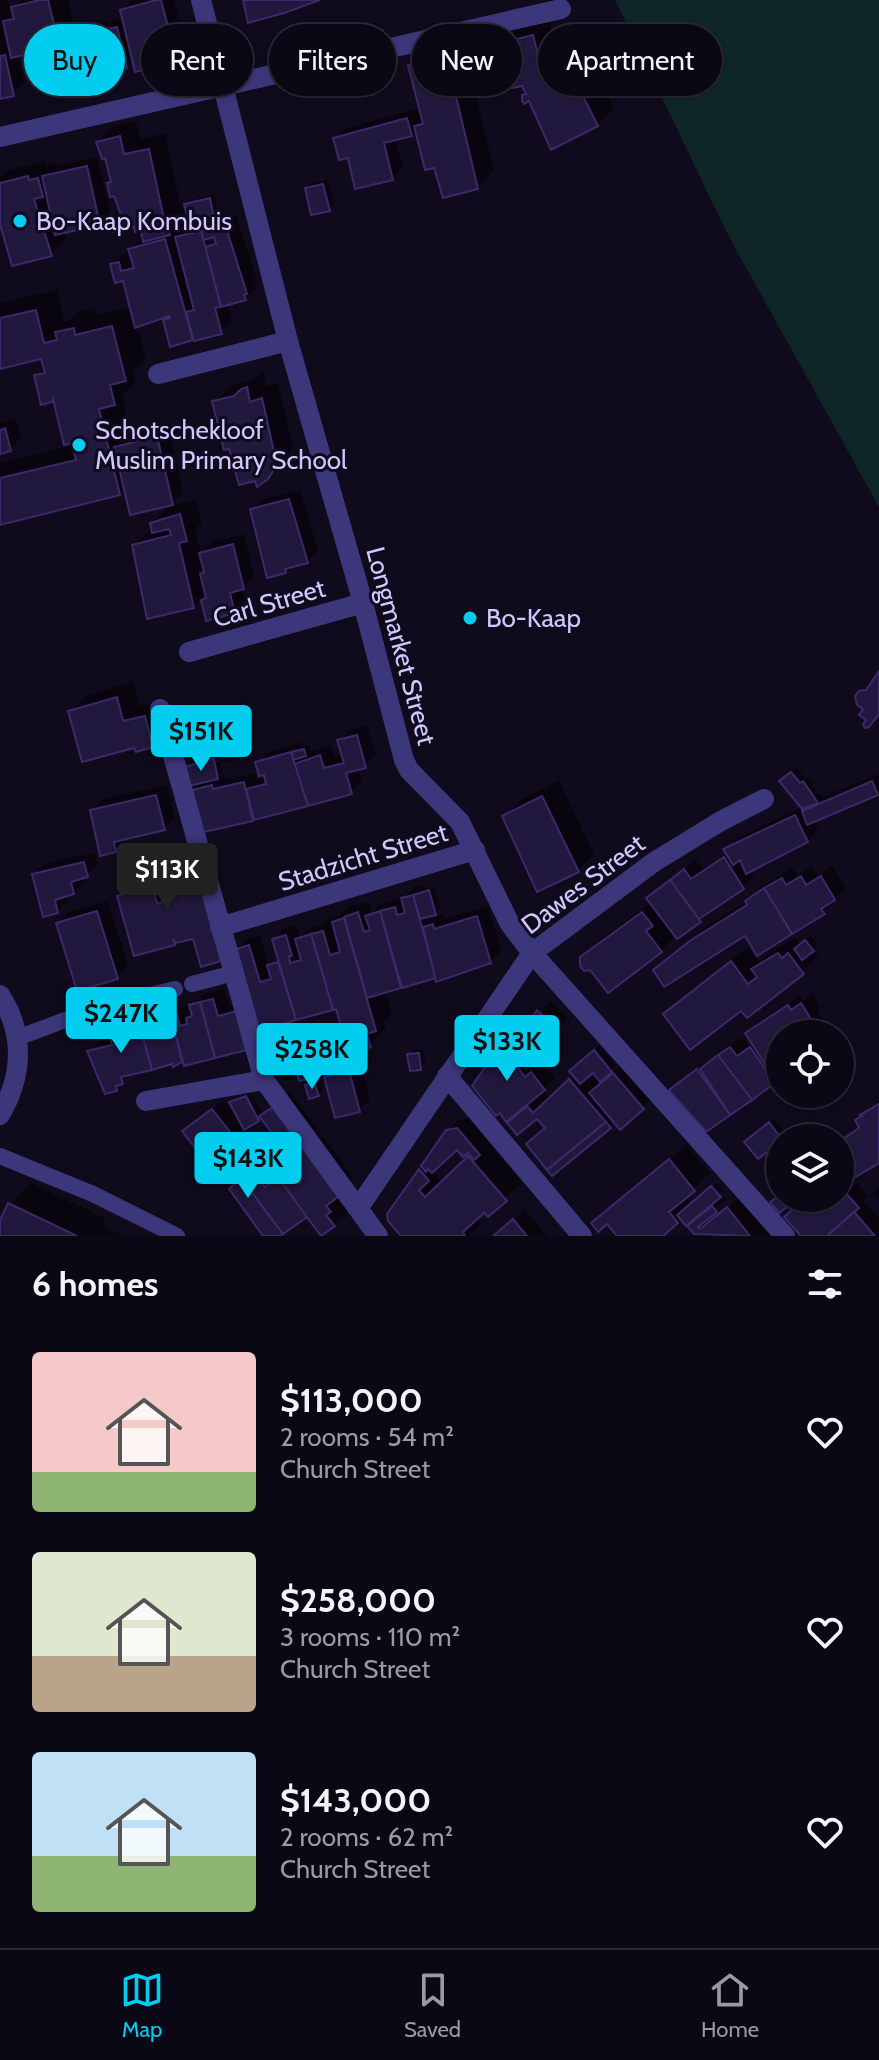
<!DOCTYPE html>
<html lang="en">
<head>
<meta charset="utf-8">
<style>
	body { margin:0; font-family:Cabin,sans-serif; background:#191622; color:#f1f3f6; height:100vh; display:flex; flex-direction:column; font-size:30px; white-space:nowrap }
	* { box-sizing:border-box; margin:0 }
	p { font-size:26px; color:#9a9aa0 }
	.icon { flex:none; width:44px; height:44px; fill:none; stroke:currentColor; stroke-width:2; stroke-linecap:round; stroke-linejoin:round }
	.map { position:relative; height:1236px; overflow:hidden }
	.sheet { display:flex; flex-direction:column; background:#0b0815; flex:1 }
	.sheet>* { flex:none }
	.hud { position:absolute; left:24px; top:24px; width:832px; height:72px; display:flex; gap:16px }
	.tools { position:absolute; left:766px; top:1020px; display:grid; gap:16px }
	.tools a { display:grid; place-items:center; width:88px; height:88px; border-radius:50%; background:#0b0815; box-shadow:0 2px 6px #0004,0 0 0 2px #2b2934; font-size:40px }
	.price { position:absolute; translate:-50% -68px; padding:0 18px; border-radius:8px; background:#03cdef; color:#111; font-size:26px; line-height:52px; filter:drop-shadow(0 2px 4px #0008) }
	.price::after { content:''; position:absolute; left:50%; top:48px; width:24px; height:18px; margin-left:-12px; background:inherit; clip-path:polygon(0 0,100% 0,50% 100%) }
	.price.current { background:#222; color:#fff }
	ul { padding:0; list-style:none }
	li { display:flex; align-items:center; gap:24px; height:200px; padding:0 32px }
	li span { display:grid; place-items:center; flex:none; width:224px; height:160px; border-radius:8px; color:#555 }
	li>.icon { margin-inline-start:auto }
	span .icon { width:96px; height:96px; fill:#fffc; stroke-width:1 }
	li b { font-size:34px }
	h2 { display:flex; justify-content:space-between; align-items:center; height:96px; padding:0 32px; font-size:34px }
	.chip { padding:0 28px; border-radius:36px; background:#0b0815; box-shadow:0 2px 6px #0004,0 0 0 2px #2b2934; font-size:28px; line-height:72px }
	.chip.current { background:#03cdef; color:#111 }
	.menu { display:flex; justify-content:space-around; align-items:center; height:112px; border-top:2px solid #2b2934; background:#0b0815; font-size:22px; color:#9a9aa0 }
	.menu a { display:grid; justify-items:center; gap:4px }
	.menu .current { color:#03cdef }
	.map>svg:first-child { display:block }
	.green { fill:#0f2626 }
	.shadow { fill:#0007; fill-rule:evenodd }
	.building { fill:#21183d; stroke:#392a69; stroke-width:2 }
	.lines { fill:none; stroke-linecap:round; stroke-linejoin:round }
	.lane { stroke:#3c377b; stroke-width:16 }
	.street { stroke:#3c377b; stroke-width:20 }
	.poi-dot { fill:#03cdef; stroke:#0f0b1c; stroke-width:3 }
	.labels { text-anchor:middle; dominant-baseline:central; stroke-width:6; stroke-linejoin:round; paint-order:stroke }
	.poi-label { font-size:26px; fill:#d0c7fe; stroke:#0f0b1c; text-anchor:start }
	.street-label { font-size:26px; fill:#d0c7fe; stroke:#0f0b1c }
</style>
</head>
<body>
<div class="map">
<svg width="879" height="1236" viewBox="0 0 879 1236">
	<rect width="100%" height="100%" fill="#0f0b1c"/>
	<polygon class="green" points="615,0 879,0 879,507 728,235"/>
	<g class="shadow">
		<polygon points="0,0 8,0 10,11 21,0 68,0 78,40 91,26 124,18 122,10 132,0 174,0 187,48 176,59 134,58 126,66 85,56 79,62 80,69 64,86 29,52 17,55 24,83 13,94 5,96 0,101"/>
		<polygon points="549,20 556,50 575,31 614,108 597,125 503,44 519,27"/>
		<polygon points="441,46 447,65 467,60 494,170 477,187 436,165 417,128 411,134 395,138 403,167 392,178 349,155 335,139 346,128 421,108 410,66 426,50"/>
		<path d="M136 121 140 139 165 133 181 209 187 208 186 205 191 200 214 195 217 207 212 212 189 214 181 222 184 231 188 227 236 215 257 281 254 283 256 288 245 299 227 303 232 321 221 332 172 344 165 321 175 312 137 325 146 358 133 371 135 382 122 396 131 436 168 426 183 492 168 507 196 499 202 523 195 529 201 554 212 542 244 534 254 576 242 588 245 601 234 612 207 618 202 597 193 606 134 545 153 528 152 523 172 503 126 486 119 493 0 522V463L74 445 55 400 43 402 36 376 45 367 43 357 0 367V303L57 290 65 323 78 312 95 308 96 315 132 307 125 278 112 265 144 236 142 228 113 221 122 212 109 183 113 180 107 156 98 142 114 126ZM215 235 218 246 204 250 201 239Z"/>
		<polygon points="97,157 110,212 99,223 66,231 67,237 51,254 0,217 0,178 8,170 45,161 46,165 54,163 55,166"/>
		<polygon points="328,180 334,204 329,209 307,188 312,183"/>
		<polygon points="263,372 266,386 278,383 293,447 284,461 267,478 215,402 231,385 253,380"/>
		<polygon points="16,419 21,438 10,449 0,452 0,423"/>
		<polygon points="300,490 318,550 307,561 291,565 285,571 252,510 263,499"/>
		<polygon points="133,682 139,706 161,701 169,729 152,746 71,711 87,695"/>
		<polygon points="367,725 376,755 365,766 358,768 362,781 351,792 255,816 252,819 192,791 202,781 186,767 191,762 218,756 222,772 217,777 223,775 224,780 255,773 256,780 266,777 258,763 269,752 302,742 303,746 309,745 311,752 331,745 335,758 344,756 339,741 350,730"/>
		<polygon points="241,751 242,754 237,759 227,762 226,758 231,753"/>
		<polygon points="797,768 806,780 809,777 814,783 812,785 822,797 879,774 879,791 813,820 818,830 807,841 750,870 754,876 743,887 676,935 661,951 582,957 599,941 652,902 649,898 660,888 696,860 703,869 728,853 726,850 736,839 803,807 786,777"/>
		<polygon points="559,781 594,854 578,870 504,816 521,800"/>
		<polygon points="167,785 175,818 164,829 126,837 115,850 92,810 103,799"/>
		<polygon points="201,840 212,878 218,876 236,943 220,959 195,937 174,943 119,897 125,891 121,874 137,858 163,851 164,855 171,848"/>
		<polygon points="95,853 98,865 83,877 84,882 73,893 67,895 68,900 57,911 34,874 45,863"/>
		<polygon points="812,866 818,876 832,866 845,888 823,913 746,934 655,970 672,954 710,924 747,901 763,885 793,868 797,876"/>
		<polygon points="424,885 425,889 434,886 440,908 429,919 444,914 445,919 488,906 501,951 490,962 385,991 392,1013 384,1021 386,1028 370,1045 337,1006 255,1030 174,1064 130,1073 116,1089 89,1052 100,1041 112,1038 111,1030 133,1010 168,1003 170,1010 188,1005 189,1008 202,995 224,989 229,1006 250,1001 236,950 247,939 260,935 269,967 279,956 274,939 285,928 296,925 300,937 308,929 324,924 330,919 341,915 350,906 369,902 372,912 379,905 403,898 414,888"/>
		<polygon points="108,901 128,966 117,977 58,923 69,912"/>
		<polygon points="811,936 818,945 813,949 818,956 802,972 742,1008 666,1014 682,998 748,947 760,963 769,953 795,938 800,943"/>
		<polygon points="813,994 820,1007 817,1010 825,1023 814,1034 780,1034 780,1055 776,1058 780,1063 780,1075 706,1130 672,1090 683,1079 742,1037 749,1046 754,1043 748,1033 758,1022 800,996 803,1001"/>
		<polygon points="550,1001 567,1017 534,1051 529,1046 524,1051 537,1067 543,1063 555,1078 543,1090 550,1098 575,1075 577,1066 600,1046 616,1065 604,1077 606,1079 625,1063 654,1097 620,1127 615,1121 610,1127 547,1127 538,1116 521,1111 475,1086 507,1038 518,1028 523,1034"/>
		<polygon points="424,1049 425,1063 420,1068 409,1055 414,1050"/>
		<polygon points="360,1061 370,1099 359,1110 326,1078 337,1067"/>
		<polygon points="315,1063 316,1071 311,1076 298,1071 304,1066"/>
		<polygon points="293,1069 295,1076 285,1082 283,1075"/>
		<polygon points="319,1078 322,1089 318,1094 307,1086"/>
		<path d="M290 1092 354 1178 343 1190 350 1209 334 1225 308 1214 277 1236H266L231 1171 185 1131 224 1100 237 1116 232 1103 237 1098 251 1093 263 1115ZM262 1116 278 1138 276 1144 251 1166 247 1160 264 1147 258 1139 246 1150 238 1139 248 1130 245 1127ZM281 1141 282 1144 277 1150 274 1146Z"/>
		<polygon points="879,1101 879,1160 840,1179 840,1156 846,1151 841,1142 860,1125 858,1121"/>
		<path d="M469 1118 522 1183 488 1214 484 1210 478 1215 481 1224 469 1236H403L420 1170 447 1131 459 1120ZM457 1147 469 1151 472 1155 442 1183 434 1173 444 1164 442 1161Z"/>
		<polygon points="774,1119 786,1134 782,1138 752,1137"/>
		<polygon points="686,1145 710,1173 685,1196 691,1204 717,1183 724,1191 714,1200 716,1203 724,1197 726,1199 708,1216 712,1220 739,1198 770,1236 699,1236 690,1226 704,1212 702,1210 681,1217 660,1236 619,1236 607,1221 593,1223"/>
		<polygon points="31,1183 106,1219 102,1226 120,1234 119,1236 0,1236 0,1224 10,1204"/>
		<polygon points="857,1183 868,1196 863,1200 879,1218 879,1236 803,1236 787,1217 807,1198 840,1198"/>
		<polygon points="879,1187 879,1201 872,1194"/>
		<polygon points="525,1210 547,1236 496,1236 506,1226"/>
	</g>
	<g class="building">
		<polygon points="40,0 48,0 67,77 63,78 65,88 44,92 42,83 35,84 28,54 11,58 3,21 14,19 11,7"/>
		<polygon points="156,0 161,0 177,61 171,62 168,68 163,65 135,72 120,10"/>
		<polygon points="243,0 320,0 284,13 248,23"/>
		<polygon points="117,27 127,68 88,77 78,36"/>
		<polygon points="533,35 540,63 558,46 598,126 551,150 529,101 524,104 522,101 522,95 526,94 522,86 512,88 501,43"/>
		<polygon points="5,55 14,96 0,99 0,56"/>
		<polygon points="425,61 431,80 451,75 478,189 443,198 434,168 425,170 414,126 423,124 408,65"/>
		<polygon points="407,118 412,136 384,143 393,180 355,189 348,158 339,160 333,138"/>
		<polygon points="120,136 124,154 149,149 165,224 168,224 170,235 143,242 141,230 135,232 134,227 113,232 110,221 122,218 114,196 110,197 107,183 111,182 105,158 102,159 96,142"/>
		<polygon points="87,166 100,225 55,235 42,176"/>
		<polygon points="28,176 29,180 38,178 43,197 34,199 52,256 12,266 0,224 0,183"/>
		<polygon points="323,184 330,211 311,215 305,188"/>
		<polygon points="210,198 213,214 188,220 184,204"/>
		<polygon points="225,224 247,294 244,295 246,300 221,307 205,247 216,244 214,237 203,240 201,231"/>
		<polygon points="201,231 221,307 215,308 222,334 194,341 186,312 194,310 175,237"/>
		<polygon points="165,239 193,340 170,347 163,320 170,318 169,316 135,328 123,281 115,283 110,264 119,262 121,271 134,268 128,249"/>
		<polygon points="36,310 44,343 57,340 55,332 74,328 75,335 112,326 126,381 110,385 115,405 99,409 120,495 0,525 0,478 76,460 72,443 64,445 53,399 52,402 41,405 34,375 45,373 41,359 0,369 0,318"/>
		<polygon points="247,387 250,402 262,398 277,465 268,479 257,487 255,481 239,485 229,449 224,450 212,401 234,396 241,389"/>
		<polygon points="5,428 11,451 0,454 0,430"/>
		<polygon points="157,436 173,505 130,515 114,447"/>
		<polygon points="289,499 308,563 285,569 286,573 267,578 250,509"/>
		<polygon points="180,514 187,541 179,543 194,608 147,619 132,545 171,535 169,529 152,533 150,523"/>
		<polygon points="233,544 244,589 230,593 235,613 206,621 201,600 206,598 200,574 204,572 199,553"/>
		<polygon points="879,671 879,714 869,727 865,728 863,724 866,720 859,715 863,709 857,705 855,696 859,691 866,690"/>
		<polygon points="117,697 123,721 145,716 153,747 136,752 134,748 82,762 68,711"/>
		<polygon points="357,735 366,768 346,773 352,794 308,806 294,764 320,755 324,768 344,763 337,740"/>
		<polygon points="304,749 306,756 293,760 291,752"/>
		<polygon points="291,752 308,806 254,820 246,789 266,784 264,775 259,776 255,762"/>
		<polygon points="214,759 218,779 189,786 184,767"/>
		<polygon points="791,772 800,783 803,781 818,803 802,809 779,781"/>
		<polygon points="872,781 878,795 807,825 802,811"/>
		<polygon points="244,782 253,821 199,833 189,791 212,785 213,789"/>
		<polygon points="156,795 165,830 114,842 116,852 100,856 90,810"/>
		<polygon points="542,796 579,872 537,892 502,816"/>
		<polygon points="795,815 808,842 746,874 740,860 733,865 723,849"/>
		<polygon points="185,855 196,893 202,891 221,961 201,967 193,939 176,943 173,939 175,945 134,956 117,896 124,894 118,874 147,866 157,903 163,902 153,864"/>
		<polygon points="724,857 744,889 699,919 670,880 684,869 691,879"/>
		<polygon points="84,862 88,877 71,882 74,894 55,900 58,913 43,917 32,874"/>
		<polygon points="801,876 806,885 821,876 835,900 821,909 825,914 792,934 764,888 782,878 786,885"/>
		<polygon points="670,880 701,922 677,939 646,898"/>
		<polygon points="764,888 792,934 757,956 745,936 664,987 653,970 691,940 747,905 745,901"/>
		<polygon points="429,890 436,915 420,919 413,895"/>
		<polygon points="413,895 436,978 402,988 380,911 395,907 397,915 405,913 401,898"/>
		<polygon points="97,911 118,979 77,991 56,923"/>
		<polygon points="380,911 401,988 367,998 344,917 358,912 364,932 370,930 365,916"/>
		<polygon points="642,912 653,926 646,931 662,952 608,993 590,970 584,971 580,966 580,957"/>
		<polygon points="477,916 491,963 436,982 423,927 433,924 434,929"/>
		<polygon points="344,918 376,1031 367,1034 371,1047 349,1053 336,1009 333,1010 311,934 323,931 330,955 340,952 332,922"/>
		<polygon points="311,934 333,1010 296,1020 272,939 286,935 292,956 289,956 290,963 301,960 295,939"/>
		<polygon points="805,940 814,951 802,960 794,949"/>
		<polygon points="249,945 260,982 271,979 267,965 278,962 296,1020 257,1032 234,950"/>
		<polygon points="778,953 782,958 788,953 804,974 747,1018 741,1011 690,1050 663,1014 731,961 748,984 757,977 751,969"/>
		<polygon points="213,999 218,1016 237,1011 247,1050 215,1058 200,1002"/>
		<polygon points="200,1002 215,1058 184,1066 171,1016 177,1015 180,1026 187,1024 186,1018 192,1016 189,1005"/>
		<polygon points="801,1003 811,1019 807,1021 815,1034 780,1034 780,1058 766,1066 745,1033 788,1005 791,1010"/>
		<polygon points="537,1010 558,1029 534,1054 518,1038"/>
		<polygon points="157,1013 159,1019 171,1016 182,1062 173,1067 172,1064 152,1070 138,1018"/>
		<polygon points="137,1016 152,1070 121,1077 123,1084 116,1086 117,1091 105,1094 87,1051 112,1045 108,1029 122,1026 120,1020"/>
		<polygon points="506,1037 522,1056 514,1062 525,1077 531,1072 545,1090 506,1122 500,1113 496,1116 472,1086"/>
		<polygon points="730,1047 737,1056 750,1047 775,1083 752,1100 718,1055"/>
		<polygon points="594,1050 612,1072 600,1082 593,1073 580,1084 569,1071"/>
		<polygon points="419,1053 421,1070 410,1071 407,1054"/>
		<polygon points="718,1055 752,1100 730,1115 700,1069"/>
		<polygon points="310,1067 312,1078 299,1081 296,1070"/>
		<polygon points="697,1069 730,1115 706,1132 669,1090"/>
		<polygon points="349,1070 360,1112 335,1118 324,1077"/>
		<polygon points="613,1073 644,1109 620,1130 589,1093"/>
		<polygon points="569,1079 606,1122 547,1170 526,1144 545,1128 537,1119 517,1135 507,1123 527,1106 533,1113"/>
		<polygon points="314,1082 319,1096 309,1099 305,1085"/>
		<polygon points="246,1096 259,1121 244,1130 229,1102"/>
		<polygon points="879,1104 879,1163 852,1179 840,1181 840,1153 844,1150 840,1141 859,1128 855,1120 862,1116 860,1115"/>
		<polygon points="273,1107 339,1196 326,1206 331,1212 326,1215 335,1226 321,1236 266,1162 271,1158 269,1155 281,1146 280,1144 275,1147 271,1142 276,1138 259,1116"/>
		<polygon points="212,1109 238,1142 208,1165 182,1131"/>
		<polygon points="606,1122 611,1128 552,1176 547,1170"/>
		<polygon points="769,1122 781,1138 780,1142 758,1159 744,1142"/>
		<polygon points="457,1128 480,1155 474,1160 468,1153 463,1157 457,1150 432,1173 428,1169 426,1172 421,1166 446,1130"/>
		<polygon points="252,1143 260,1153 251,1160 243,1150"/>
		<polygon points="234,1145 247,1162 236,1170 223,1153"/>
		<polygon points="223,1153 283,1234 281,1236 263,1236 229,1189 236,1183 230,1174 225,1178 213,1161"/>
		<polygon points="262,1155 307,1217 283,1234 245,1183 256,1175 265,1187 269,1184 250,1164"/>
		<polygon points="468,1156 507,1201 488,1217 484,1213 463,1232 465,1236 401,1236 388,1221 387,1214 419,1169 429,1181 419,1190 425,1197"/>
		<polygon points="669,1159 695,1191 669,1212 678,1223 663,1236 617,1236 607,1224 598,1232 591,1223"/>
		<polygon points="711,1186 721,1197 686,1226 677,1215"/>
		<polygon points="845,1192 859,1208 827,1236 801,1236 784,1217 801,1202 805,1207 816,1198 821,1198 828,1207"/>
		<polygon points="780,1195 780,1198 798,1198 779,1213 770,1202"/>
		<polygon points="8,1203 77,1236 0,1236 0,1220"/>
		<polygon points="712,1206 717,1212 698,1227 700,1229 727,1207 750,1236 694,1234 687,1226"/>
		<polygon points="854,1212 875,1236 827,1236"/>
		<polygon points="513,1219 527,1236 493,1236"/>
	</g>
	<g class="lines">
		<g class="lane">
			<polyline points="192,984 234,973"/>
			<polyline points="17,1038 100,1007 175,989"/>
			<polyline points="0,1156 93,1194 177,1236"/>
		</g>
		<g class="street">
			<polyline points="201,0 288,341 363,603 404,760 409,770 460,822 510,924 532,953 785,1236"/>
			<polyline points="0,137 561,9"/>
			<polyline points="158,374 288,341"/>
			<polyline points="189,652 363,603"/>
			<polyline points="160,709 264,1080 378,1236"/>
			<polyline points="220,927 475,850"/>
			<path d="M0 995C25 1034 23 1076 0 1115"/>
			<polyline points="447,1076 582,1236"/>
			<polyline points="146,1101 264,1080"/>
			<polyline points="359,1207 532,953 654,862 721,821 764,799"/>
		</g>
	</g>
	<g class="poi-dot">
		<circle cx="20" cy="221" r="8"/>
		<circle cx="79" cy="445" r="8"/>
		<circle cx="470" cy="618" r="8"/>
	</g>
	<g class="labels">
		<g class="poi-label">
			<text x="36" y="221">Bo-Kaap Kombuis</text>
			<text x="95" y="430">Schotschekloof<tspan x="95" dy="30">Muslim Primary School</tspan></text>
			<text x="486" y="618">Bo-Kaap</text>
		</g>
		<g class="street-label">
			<text transform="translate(269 603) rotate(-16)">Carl Street</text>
			<text transform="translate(401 646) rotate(75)">Longmarket Street</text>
			<text transform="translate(363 857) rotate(-17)">Stadzicht Street</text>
			<text transform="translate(583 884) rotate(-37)">Dawes Street</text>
		</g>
	</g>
</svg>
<div class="tools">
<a><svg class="icon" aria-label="locate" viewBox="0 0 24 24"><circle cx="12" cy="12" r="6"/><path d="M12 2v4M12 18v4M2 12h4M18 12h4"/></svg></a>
<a><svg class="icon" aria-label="layers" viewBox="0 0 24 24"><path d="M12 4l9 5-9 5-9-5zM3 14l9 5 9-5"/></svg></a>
</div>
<b class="price" style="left:201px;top:773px">$151K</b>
<b class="price current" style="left:167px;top:911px">$113K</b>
<b class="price" style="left:121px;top:1055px">$247K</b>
<b class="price" style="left:507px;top:1083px">$133K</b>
<b class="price" style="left:312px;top:1091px">$258K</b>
<b class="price" style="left:248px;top:1200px">$143K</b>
<div class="hud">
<a class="chip current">Buy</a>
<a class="chip">Rent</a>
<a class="chip">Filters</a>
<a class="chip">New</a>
<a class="chip">Apartment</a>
</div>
</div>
<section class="sheet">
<h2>6 homes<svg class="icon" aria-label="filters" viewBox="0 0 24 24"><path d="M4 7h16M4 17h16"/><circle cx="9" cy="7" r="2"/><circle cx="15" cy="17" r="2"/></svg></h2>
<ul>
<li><span style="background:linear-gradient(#f6c9c9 75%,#8fb573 0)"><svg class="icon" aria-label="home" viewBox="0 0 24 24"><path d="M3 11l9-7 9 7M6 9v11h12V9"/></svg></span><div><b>$113,000</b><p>2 rooms · 54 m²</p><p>Church Street</p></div><svg class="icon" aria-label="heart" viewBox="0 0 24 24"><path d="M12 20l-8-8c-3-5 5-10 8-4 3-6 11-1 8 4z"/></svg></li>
<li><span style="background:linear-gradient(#dfe7d0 65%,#b9a48a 0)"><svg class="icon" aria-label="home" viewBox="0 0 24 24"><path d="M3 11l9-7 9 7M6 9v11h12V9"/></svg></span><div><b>$258,000</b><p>3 rooms · 110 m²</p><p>Church Street</p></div><svg class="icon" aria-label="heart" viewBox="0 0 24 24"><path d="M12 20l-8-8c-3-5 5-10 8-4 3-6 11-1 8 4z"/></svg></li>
<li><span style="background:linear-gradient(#bfe0f5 65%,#8fb573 0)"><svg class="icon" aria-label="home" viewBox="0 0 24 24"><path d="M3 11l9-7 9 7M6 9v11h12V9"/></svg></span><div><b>$143,000</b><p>2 rooms · 62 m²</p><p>Church Street</p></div><svg class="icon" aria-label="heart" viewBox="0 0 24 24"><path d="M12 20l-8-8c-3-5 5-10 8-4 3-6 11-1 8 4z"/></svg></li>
</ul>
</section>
<nav class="menu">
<a class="current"><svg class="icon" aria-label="map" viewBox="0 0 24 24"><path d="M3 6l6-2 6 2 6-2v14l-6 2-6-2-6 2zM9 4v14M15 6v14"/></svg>Map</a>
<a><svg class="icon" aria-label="saved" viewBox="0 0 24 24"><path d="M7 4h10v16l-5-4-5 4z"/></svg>Saved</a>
<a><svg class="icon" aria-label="home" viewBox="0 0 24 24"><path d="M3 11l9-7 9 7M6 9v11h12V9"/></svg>Home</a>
</nav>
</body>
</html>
